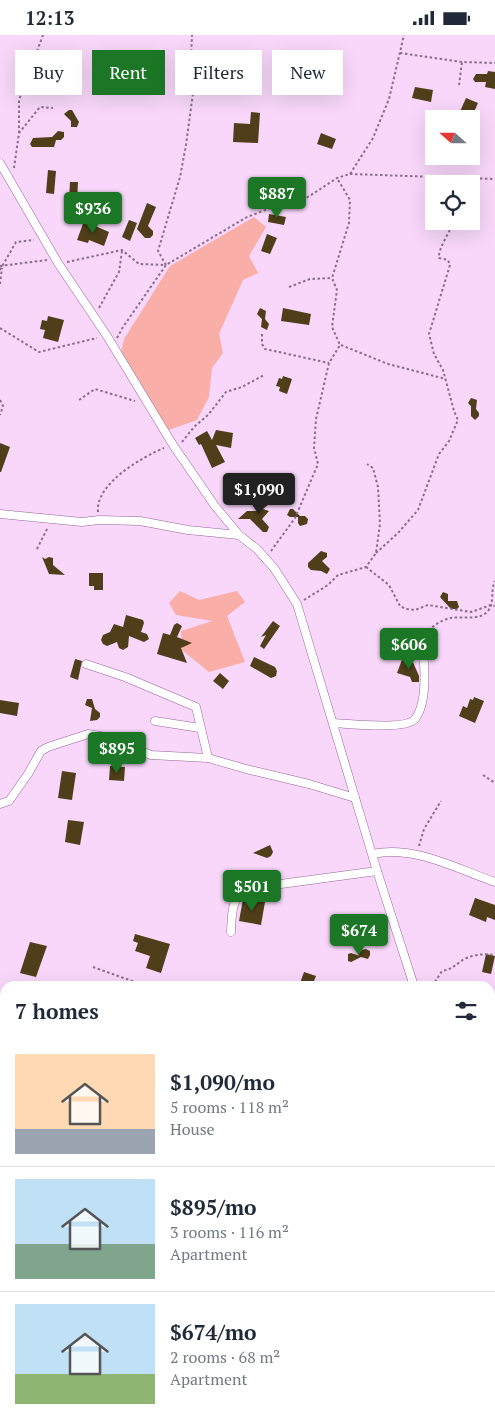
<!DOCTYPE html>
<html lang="en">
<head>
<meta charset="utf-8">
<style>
	body { margin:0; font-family:"PT Serif",serif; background:#f2f2f3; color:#1f2937; height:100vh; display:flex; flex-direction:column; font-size:19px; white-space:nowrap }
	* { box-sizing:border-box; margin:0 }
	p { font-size:16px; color:#747a83 }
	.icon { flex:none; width:28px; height:28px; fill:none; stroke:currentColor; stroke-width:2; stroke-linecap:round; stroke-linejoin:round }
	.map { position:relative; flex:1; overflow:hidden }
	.details { position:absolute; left:0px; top:946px; width:495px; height:446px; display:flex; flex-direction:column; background:#fff; border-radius:15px 15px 0 0; box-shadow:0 5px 20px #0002 }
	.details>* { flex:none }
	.guide { position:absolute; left:15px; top:15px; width:465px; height:45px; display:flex; gap:10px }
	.needle { width:32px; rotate:291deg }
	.fabs { position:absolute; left:425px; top:75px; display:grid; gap:10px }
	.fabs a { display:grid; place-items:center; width:55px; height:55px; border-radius:0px; background:#fff; box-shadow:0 5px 20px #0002; font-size:25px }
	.price { position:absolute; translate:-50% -42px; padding:0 11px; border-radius:5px; background:#1b7725; color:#fff; font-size:16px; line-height:32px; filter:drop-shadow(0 1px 2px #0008) }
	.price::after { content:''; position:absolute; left:50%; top:30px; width:15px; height:11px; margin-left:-8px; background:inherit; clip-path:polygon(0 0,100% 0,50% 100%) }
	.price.selected { background:#222; color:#fff }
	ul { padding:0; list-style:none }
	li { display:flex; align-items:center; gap:15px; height:125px; padding:0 15px }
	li+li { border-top:1px solid #e0e1e3 }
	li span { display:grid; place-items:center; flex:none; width:140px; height:100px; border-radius:0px; color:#555 }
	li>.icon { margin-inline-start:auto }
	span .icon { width:60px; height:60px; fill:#fffc; stroke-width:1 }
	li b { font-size:21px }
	h2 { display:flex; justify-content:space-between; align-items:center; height:60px; padding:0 15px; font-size:21px }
	.tag { padding:0 18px; border-radius:0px; background:#fff; box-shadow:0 5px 20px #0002; font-size:18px; line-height:45px }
	.tag.selected { background:#1b7725; color:#fff }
	.status { display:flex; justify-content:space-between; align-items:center; height:35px; padding:0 25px; background:#fff; direction:ltr }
	.status svg { height:14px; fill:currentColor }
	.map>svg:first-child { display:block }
	.green { fill:#f9aea8 }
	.building { fill:#4f3e19 }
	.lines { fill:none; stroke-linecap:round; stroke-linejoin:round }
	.street-casing { stroke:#97649a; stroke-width:9 }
	.secondary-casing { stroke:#97649a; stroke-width:12 }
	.path { stroke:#886e8a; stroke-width:2; stroke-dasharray:2.5 2.5; stroke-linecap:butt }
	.street { stroke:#fff; stroke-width:8 }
	.secondary { stroke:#fff; stroke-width:11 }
</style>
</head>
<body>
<div class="status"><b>12:13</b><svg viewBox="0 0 49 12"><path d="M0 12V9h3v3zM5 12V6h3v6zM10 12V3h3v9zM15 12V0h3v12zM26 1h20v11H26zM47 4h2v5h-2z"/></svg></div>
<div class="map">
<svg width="495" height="1392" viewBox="0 0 495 1392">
	<rect width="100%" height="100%" fill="#f8d7fa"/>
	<g class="green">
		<polygon points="254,182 266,192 249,221 258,238 243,245 219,299 223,318 212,333 209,362 197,385 169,395 121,319 124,304 170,231"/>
		<polygon points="180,556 199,565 237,556 245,567 227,581 245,627 209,637 182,615 181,596 212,586 176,580 169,568"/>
	</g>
	<g class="building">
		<polygon points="488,36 495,37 495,54 485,52 486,47 475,47 473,44 476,39 487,39"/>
		<polygon points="415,52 433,55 431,67 412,63"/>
		<polygon points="466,63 478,68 471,84 458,81"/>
		<polygon points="69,75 72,75 79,87 77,92 71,92 71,86 64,79"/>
		<polygon points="251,77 260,78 258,108 233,107 234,88 250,89"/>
		<polygon points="58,96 64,97 64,102 61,105 56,105 54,112 32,112 30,109 33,103 52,102"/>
		<polygon points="321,98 336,104 332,114 317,109"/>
		<polygon points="48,135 56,136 54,159 46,158"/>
		<polygon points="70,147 78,147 77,167 69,166"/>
		<polygon points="147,168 156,172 148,191 153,196 153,200 150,203 145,203 137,194"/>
		<polygon points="269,179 286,182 284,190 268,187"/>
		<polygon points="129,185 137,188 130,206 122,202"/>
		<polygon points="84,186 109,197 104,211 89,205 88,208 77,205"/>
		<polygon points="267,199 277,203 270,219 261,216"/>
		<polygon points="260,273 266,276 265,284 269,289 267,295 261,292 262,284 257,279"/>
		<polygon points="283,273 311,279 309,290 281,286"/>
		<polygon points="48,281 64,285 58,307 43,303 45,295 40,294 42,285 47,286"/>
		<polygon points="283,341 292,344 287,359 279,356 280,352 276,351 279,343 282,344"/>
		<polygon points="471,363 477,365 476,374 479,378 479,381 475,385 471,381 471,371 468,368"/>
		<polygon points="216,395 233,398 231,413 216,410 225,427 212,433 201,409 199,410 195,403 207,396 212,405"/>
		<polygon points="0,408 10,412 1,437 0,437"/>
		<polygon points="262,461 266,461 269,465 269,469 263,474 269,476 262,484 269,492 267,497 263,497 250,484 238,484 247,476 259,476 259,464"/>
		<polygon points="290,474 293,474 300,481 305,481 308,484 307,489 300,491 298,488 298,482 290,482 287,480"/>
		<polygon points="321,516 327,518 327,522 322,526 330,534 327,539 321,536 311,535 308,532 308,528"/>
		<polygon points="42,522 45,524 49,522 53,523 53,530 65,540 49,539"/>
		<polygon points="89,538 103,538 103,555 94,555 94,551 89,551"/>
		<polygon points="443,557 448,559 448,566 457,566 459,572 457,574 451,574 440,562"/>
		<polygon points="126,580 143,585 144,588 141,597 147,599 149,604 144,607 129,601 128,612 123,615 119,613 117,607 107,611 103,609 101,605 103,600 110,597 114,589 123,592"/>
		<polygon points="273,586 280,591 264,614 260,611 266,600 261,602"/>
		<polygon points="177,588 182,591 177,602 192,608 181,613 187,628 157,619 163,598 170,600 174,590"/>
		<polygon points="254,622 275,632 277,636 276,641 271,643 250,631"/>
		<polygon points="403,622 412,625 419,641 419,647 412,647 410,642 397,638"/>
		<polygon points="75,624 82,626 78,645 70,642"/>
		<polygon points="220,638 229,646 223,654 213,646"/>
		<polygon points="474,662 484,666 475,688 459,681 463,671 467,673 470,664 473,665"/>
		<polygon points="87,664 92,664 95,674 100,678 100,682 97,685 90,686 92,673 85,670"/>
		<polygon points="0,665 19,668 17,681 0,678"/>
		<polygon points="110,731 125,732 124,746 109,745"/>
		<polygon points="62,736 76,738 72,765 58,763"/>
		<polygon points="68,785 84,787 80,810 65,807"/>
		<polygon points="270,810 273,817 271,821 267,823 253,818"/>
		<polygon points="475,863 495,870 495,885 487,882 486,887 469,880"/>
		<polygon points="243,864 265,867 261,890 239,886"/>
		<polygon points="135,899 170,909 161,938 146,933 150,921 135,916 138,908 133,906"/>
		<polygon points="30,907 47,911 36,942 20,938"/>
		<polygon points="366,914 370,916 370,920 368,924 361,922 351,927 348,926 348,919 351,918 360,921 358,920 362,915"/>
		<polygon points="486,919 495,921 491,939 482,937"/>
		<polygon points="304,937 316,941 312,951 299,951"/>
	</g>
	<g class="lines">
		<g class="street-casing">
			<g id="street">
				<polyline points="0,128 58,228 107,301 173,410 215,471 239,500 257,514 274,533 297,569 377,836 414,951"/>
				<polyline points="0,479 82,487 99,485 140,486 188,495 239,500"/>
				<polyline points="86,629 125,642 196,672 208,723"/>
				<polyline points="155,686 200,693"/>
				<path d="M334 688C349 689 406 695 415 684 426 670 425 643 424 627"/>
				<polyline points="0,769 9,766 28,739 41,716 48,712 88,699 106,702 151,720 208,723 246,734 309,749 355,763"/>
				<path d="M373 819C414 810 457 834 495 847"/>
				<path d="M231 897C232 880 231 866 244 854L377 836"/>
				<polyline points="490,1148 495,1141"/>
				<polyline points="490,1158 495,1173"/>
				<polyline points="103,1392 103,1388"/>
				<polyline points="482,1392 486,1388"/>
			</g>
		</g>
		<g class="secondary-casing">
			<g id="secondary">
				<polyline points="0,1240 5,1242"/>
				<polyline points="490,1383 495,1384"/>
			</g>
		</g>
		<g class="path">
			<polyline points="400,18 462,27 495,28"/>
			<polyline points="459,50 462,27"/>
			<polyline points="19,98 19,65 43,0"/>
			<polyline points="14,133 19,98 40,72 53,73"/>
			<polyline points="350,139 495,144"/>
			<polyline points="67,227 122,215 139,229 166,230"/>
			<polyline points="166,230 158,216 180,142 186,110 193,58 190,46 192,0"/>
			<polyline points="0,231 47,225"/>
			<polyline points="0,235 16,207 34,205"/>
			<polyline points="0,249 2,233"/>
			<polyline points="289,252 310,244 332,243"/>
			<polyline points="99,273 119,237 122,216"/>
			<polyline points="0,293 39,317 97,303"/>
			<polyline points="262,299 262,309 265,314 329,328"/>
			<polyline points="117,303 123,292 166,230 247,182 289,166 308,162 337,143 350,139 373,103 389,64 404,0"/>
			<polyline points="341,310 388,329 446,344"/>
			<polyline points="0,365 3,371 0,380"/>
			<polyline points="79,365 95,354 135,366"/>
			<polyline points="182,407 194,392 208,380 226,357 242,352 264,340"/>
			<path d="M98 477C95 449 142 422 164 413"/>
			<polyline points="37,514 48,492"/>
			<polyline points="271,516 295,483 318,429 314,413 316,384 329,328 340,310 332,292 337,255 332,243 349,188 350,165 337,143"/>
			<path d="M376 518 398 498 418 475 439 419 449 406 458 385 454 376 443 335 434 319 429 299 450 230 448 225 439 223C438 213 450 197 454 186"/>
			<polyline points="366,532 389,550 400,571 406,574 415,575 428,570 471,577 491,570 495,571"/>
			<polyline points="304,565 328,550 338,540 366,532 376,518 380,489 378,452 373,433 367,429"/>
			<path d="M422 619C418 602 434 587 450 583 462 581 480 586 488 576 495 567 490 556 495 546"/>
			<polyline points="483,740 495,748"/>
			<polyline points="419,811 424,794 441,766"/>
			<polyline points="93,932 146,951"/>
			<path d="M420 947H435L442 936C451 934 453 932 460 927 468 920 484 918 495 920"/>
			<polyline points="289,1392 295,1388"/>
			<polyline points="312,1392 315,1388"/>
		</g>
		<use href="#street" class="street"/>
		<use href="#secondary" class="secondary"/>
	</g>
</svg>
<div class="fabs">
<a><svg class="needle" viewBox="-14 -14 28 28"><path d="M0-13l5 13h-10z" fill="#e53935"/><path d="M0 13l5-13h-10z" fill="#747a83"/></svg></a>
<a><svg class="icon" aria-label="locate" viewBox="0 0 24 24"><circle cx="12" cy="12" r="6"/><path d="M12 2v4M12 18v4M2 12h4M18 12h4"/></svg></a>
</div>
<b class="price" style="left:277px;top:184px">$887</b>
<b class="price" style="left:93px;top:199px">$936</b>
<b class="price selected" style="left:259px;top:480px">$1,090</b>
<b class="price" style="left:409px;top:635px">$606</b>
<b class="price" style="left:117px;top:739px">$895</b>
<b class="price" style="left:252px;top:877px">$501</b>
<b class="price" style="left:359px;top:921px">$674</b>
<div class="guide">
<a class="tag">Buy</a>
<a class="tag selected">Rent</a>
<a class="tag">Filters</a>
<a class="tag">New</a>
</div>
<section class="details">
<h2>7 homes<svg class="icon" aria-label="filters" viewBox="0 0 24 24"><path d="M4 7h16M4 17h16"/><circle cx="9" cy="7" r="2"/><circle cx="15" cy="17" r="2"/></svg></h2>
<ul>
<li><span style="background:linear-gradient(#ffd9b3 75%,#9aa5b1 0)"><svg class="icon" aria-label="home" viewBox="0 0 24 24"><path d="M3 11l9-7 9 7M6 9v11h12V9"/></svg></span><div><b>$1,090/mo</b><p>5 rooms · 118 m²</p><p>House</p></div></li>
<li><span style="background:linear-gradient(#bfe0f5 65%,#7fa58c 0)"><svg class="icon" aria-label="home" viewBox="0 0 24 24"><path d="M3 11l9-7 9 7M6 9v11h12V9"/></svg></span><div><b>$895/mo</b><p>3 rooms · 116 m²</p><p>Apartment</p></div></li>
<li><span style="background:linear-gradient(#bfe0f5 70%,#8fb573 0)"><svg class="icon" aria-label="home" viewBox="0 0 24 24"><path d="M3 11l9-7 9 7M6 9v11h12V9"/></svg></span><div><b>$674/mo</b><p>2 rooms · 68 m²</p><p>Apartment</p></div></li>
</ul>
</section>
</div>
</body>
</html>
